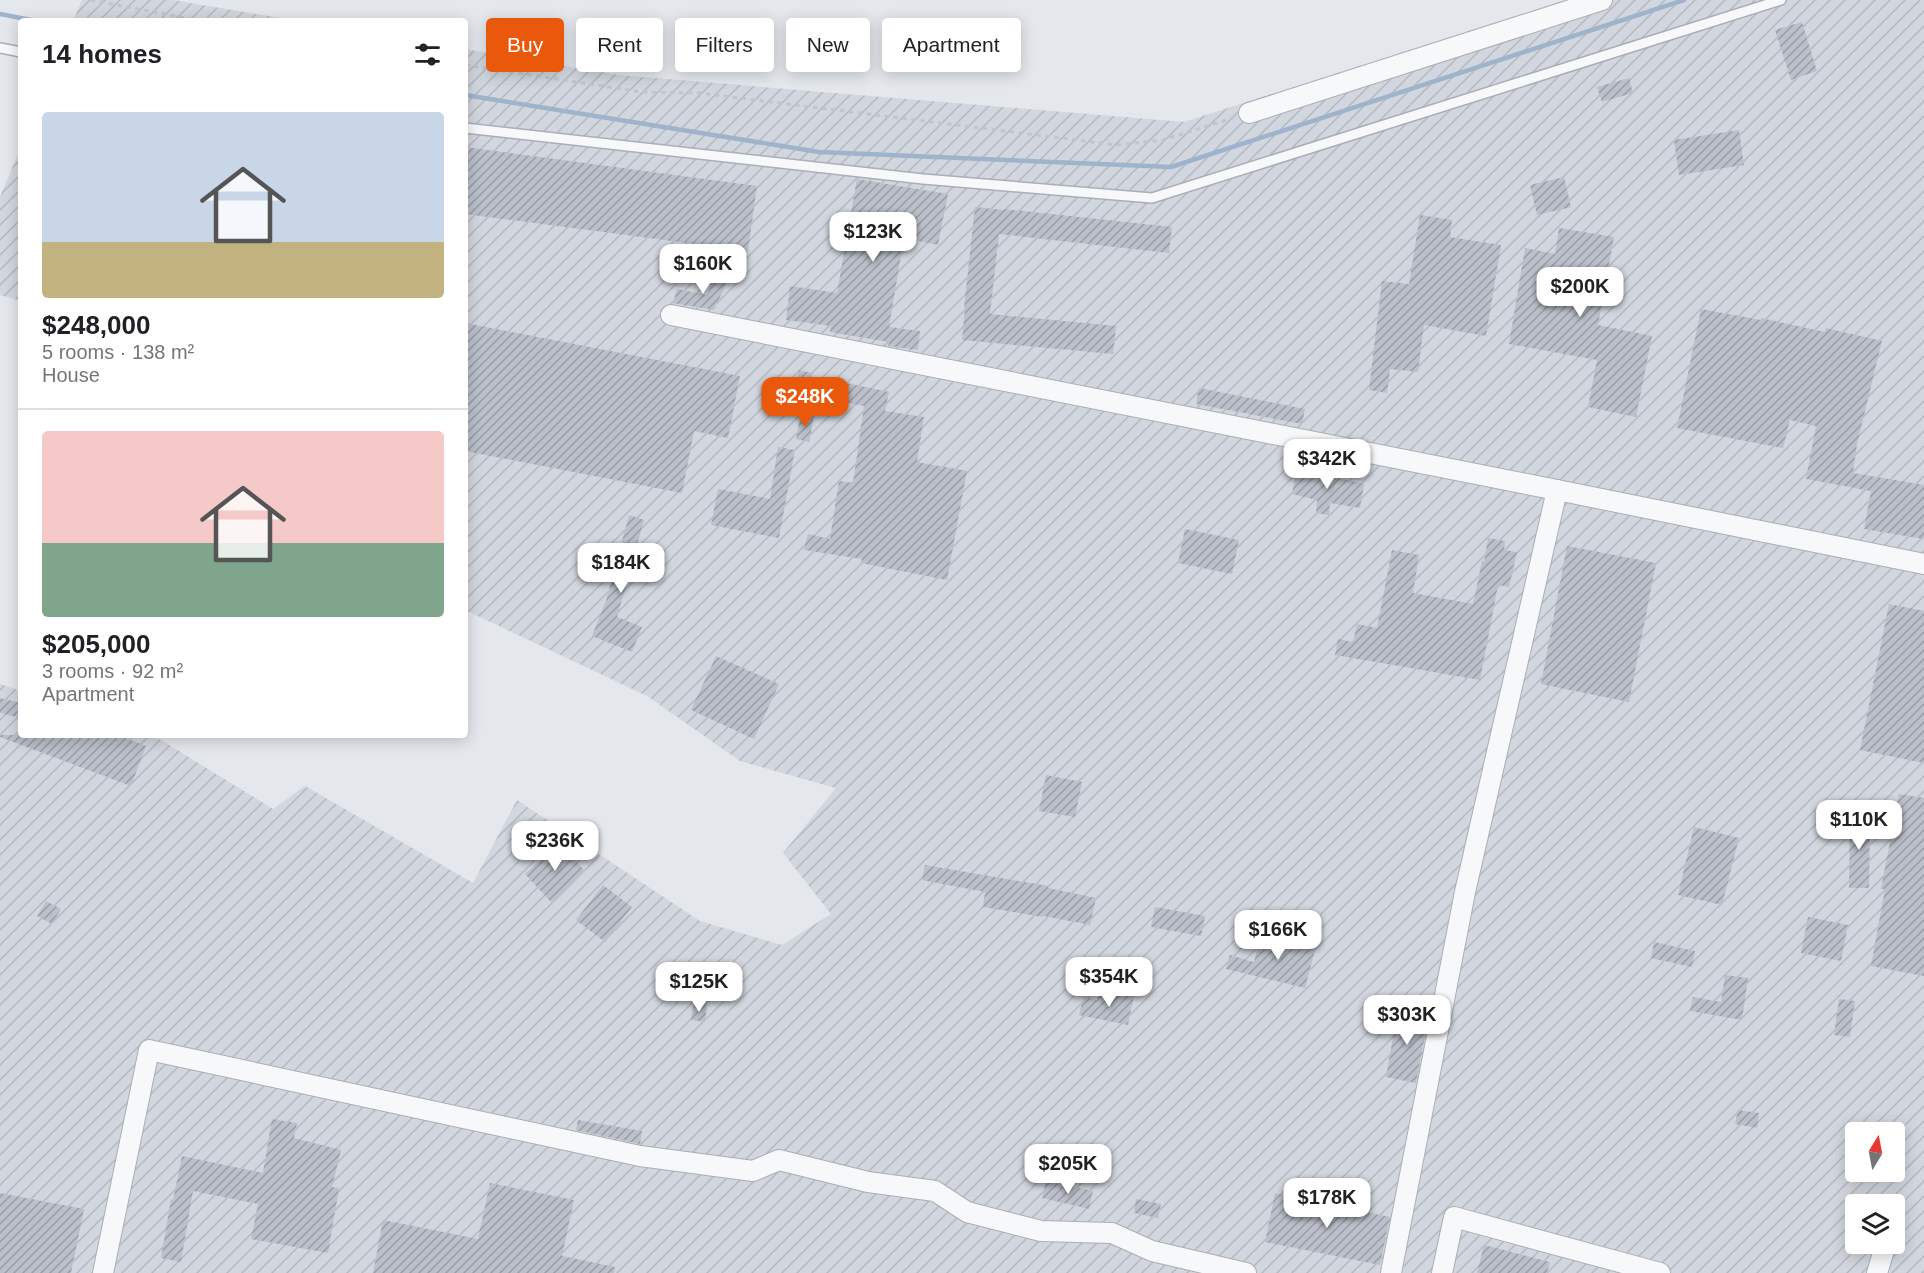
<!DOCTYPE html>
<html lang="en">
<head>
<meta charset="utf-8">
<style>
	body { margin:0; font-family:Arial,sans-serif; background:#f2f2f2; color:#202124; height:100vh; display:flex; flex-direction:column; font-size:22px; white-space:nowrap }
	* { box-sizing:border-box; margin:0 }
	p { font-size:20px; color:#757577 }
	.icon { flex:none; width:33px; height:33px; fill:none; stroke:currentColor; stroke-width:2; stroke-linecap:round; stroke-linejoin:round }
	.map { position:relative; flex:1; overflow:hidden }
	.panel { position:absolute; left:18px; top:18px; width:450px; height:720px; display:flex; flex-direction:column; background:#fff; border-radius:6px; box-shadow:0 3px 15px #0003 }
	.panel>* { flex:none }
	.banner { position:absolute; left:486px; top:18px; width:570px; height:54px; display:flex; gap:12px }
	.needle { width:39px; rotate:10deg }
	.controls { position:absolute; left:1845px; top:1122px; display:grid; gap:12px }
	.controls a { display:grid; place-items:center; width:60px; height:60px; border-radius:6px; background:#fff; box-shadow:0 3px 15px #0003; font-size:30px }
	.price { position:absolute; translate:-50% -51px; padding:0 14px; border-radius:12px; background:#fff; color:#222; font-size:20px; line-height:39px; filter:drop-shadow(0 2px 3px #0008) }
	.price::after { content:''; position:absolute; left:50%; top:36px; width:18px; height:14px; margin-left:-9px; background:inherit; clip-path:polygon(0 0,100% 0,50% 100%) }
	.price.selected { background:#ea580c; color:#fff }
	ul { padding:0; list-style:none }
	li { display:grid; align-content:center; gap:12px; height:318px; padding:0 24px }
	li+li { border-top:2px solid #e0e0e0 }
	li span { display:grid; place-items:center; height:186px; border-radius:6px; color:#555 }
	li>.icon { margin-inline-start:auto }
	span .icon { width:108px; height:108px; fill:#fffc; stroke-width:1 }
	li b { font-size:26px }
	h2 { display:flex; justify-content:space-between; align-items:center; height:72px; padding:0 24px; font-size:26px }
	.pill { padding:0 21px; border-radius:6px; background:#fff; box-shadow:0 3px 15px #0003; font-size:21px; line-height:54px }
	.pill.selected { background:#ea580c; color:#fff }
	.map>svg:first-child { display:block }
	.industrial { fill:url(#industrial-furrows); fill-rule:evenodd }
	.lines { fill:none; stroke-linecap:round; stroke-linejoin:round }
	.stream { stroke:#9fb4cc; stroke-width:4.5 }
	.building { fill:url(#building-hatch) }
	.lane-casing { stroke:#a9aeb7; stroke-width:12 }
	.street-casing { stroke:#a9aeb7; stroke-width:22 }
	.path { stroke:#c2c5cb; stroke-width:3; stroke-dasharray:4.5 4.5; stroke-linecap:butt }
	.lane { stroke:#f7f8fa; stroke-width:9 }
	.street { stroke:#f7f8fa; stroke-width:20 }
</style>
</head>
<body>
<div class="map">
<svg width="1924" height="1273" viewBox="0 0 1924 1273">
	<defs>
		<pattern id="industrial-furrows" width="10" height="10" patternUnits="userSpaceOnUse" patternTransform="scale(1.5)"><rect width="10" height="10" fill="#d2d6de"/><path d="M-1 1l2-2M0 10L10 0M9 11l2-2" fill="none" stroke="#b4b8c0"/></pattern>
		<pattern id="building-hatch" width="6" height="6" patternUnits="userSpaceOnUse" patternTransform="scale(1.5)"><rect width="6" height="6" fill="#bbc0ca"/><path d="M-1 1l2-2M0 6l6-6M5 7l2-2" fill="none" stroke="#989da6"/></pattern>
	</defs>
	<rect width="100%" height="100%" fill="#e4e7ec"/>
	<g class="industrial">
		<polygon points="82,0 173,0 298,21 73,21"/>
		<path d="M1565 0H1924V1273H0V684L21 691V735H147L161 740 273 809 305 786 473 883 517 800 700 921 782 945 831 914 783 853 836 788 740 761 647 696 465 610V49L619 75 1184 122ZM1856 1132H1894V1172H1856ZM1856 1204H1894V1244H1856Z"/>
		<polygon points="21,147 21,301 0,295 0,197"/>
	</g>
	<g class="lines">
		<g class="stream">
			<polyline points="0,14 36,21"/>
			<polyline points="465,95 819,152 1171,167 1684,0"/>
		</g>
	</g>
	<g class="building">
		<polygon points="1802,22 1817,71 1791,80 1775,30"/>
		<polygon points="1629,78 1633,93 1602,102 1597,87"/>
		<polygon points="1739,130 1744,165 1679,175 1674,140"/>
		<polygon points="465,147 757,186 748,251 465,214"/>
		<polygon points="1564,177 1571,207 1537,215 1530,185"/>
		<polygon points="857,179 948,194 938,245 904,238 889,327 920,331 918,350 888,346 889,342 830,332 831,326 786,320 790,286 837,293"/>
		<polygon points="975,207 1004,210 1004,209 1172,227 1169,253 999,234 990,314 1116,326 1113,354 962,340 965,308 964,308"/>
		<polygon points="1420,215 1452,220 1450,237 1501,245 1486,336 1424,325 1418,372 1390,369 1387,393 1369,390 1382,281 1409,284"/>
		<polygon points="1559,228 1614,237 1598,325 1652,336 1636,417 1588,407 1597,360 1509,344 1525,248 1555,254"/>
		<polygon points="715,274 729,278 714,310 673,303 677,289 707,295"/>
		<polygon points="1701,309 1761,320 1761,318 1825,332 1826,328 1882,341 1857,444 1853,473 1924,485 1924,539 1864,529 1871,491 1806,479 1816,426 1790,420 1783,448 1677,428"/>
		<polygon points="465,323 740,376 728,438 694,431 682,493 465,451"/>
		<polygon points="799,370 812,373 804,410 791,407"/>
		<polygon points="842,382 889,392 885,411 924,417 917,462 967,471 947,580 861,563 862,559 804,550 808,534 830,539 839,481 853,483 864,406 838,401"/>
		<polygon points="1199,388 1305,409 1302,424 1196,404"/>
		<polygon points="801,414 814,416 809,442 796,439"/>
		<polygon points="778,447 795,450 779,538 711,525 718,489 770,499"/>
		<polygon points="1297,468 1364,484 1360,508 1330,503 1329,515 1316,513 1317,500 1292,494"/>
		<polygon points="629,515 644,520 617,617 642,627 632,652 592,636 606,601"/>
		<polygon points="1185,529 1239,540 1232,574 1178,563"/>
		<polygon points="1488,538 1505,541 1504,550 1517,552 1509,587 1498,585 1480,680 1335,655 1338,639 1353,642 1357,624 1377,628 1392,550 1419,555 1413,593 1473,604 1482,561 1484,562"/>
		<polygon points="1567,546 1656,563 1629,702 1541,684"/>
		<polygon points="1889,604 1924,611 1924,763 1860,750"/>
		<polygon points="716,656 779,684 754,739 691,710"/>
		<polygon points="0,698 21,703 21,718 0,713"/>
		<polygon points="0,735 117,735 146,746 131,786 0,737"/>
		<polygon points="1046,775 1082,782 1075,817 1039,811"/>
		<polygon points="1899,794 1924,798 1924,976 1871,966 1885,889 1881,889"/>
		<polygon points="1850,815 1870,815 1869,888 1849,888"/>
		<polygon points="1694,827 1739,838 1722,905 1678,895"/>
		<polygon points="559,843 585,871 551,902 525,874"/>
		<polygon points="925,865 1048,886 1048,888 1096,898 1090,925 1044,916 1043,917 983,907 985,892 922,880"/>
		<polygon points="603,885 632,907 605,942 576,920"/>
		<polygon points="46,901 61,909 52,924 37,916"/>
		<polygon points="1155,907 1205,916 1201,936 1151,927"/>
		<polygon points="1808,917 1848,925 1841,961 1801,953"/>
		<polygon points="1261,933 1316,946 1305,988 1226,969 1230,955 1254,962"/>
		<polygon points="1654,942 1695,951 1692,967 1651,958"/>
		<polygon points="1725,975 1748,978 1742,1020 1690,1011 1693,997 1721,1002"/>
		<polygon points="1112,991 1134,995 1128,1025 1079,1015 1084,996 1097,1000 1099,994 1111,997"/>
		<polygon points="1839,999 1855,1001 1850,1037 1834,1035"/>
		<polygon points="694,1003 707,1005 705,1022 691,1020"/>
		<polygon points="1398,1009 1429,1015 1416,1083 1386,1077"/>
		<polygon points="1738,1110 1759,1113 1757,1128 1735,1124"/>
		<polygon points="272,1119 297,1123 294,1138 341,1150 332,1187 339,1188 328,1253 251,1239 258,1204 193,1191 181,1262 161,1258 171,1199 173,1200 182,1156 263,1173"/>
		<polygon points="578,1120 642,1131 640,1144 576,1130"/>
		<polygon points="1046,1181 1093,1191 1089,1209 1042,1198"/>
		<polygon points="490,1183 574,1200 562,1256 615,1267 614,1273 373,1273 383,1220 478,1239"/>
		<polygon points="0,1193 84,1209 71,1273 0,1273"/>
		<polygon points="1275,1193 1390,1217 1380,1265 1265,1242"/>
		<polygon points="1136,1199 1161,1204 1158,1218 1134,1213"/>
		<polygon points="1484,1245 1550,1262 1547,1273 1477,1273"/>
	</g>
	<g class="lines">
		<g class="lane-casing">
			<g id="lane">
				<polyline points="0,48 21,52"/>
				<polyline points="465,128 923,179 1152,198 1781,0"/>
			</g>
		</g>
		<g class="street-casing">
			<g id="street">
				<polyline points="1249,113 1602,0"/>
				<polyline points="671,315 1557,490 1924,564"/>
				<polyline points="103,1273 149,1050 640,1156 753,1171 779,1160 868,1182 935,1191 967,1212 1041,1231 1112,1233 1152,1251 1246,1273"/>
				<polyline points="1391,1273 1465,892 1557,490"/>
				<polyline points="1442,1273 1454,1217 1660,1273"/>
				<polyline points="1877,1273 1886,1244"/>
			</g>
		</g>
		<g class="path">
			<polyline points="91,0 201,21"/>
			<polyline points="465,65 642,92 699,93 1117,145 1163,140 1233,118"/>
		</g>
		<use href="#lane" class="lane"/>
		<use href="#street" class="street"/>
	</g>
</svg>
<div class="controls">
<a><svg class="needle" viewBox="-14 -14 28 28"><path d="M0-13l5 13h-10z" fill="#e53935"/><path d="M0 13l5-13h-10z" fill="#757577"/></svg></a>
<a><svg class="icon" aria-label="layers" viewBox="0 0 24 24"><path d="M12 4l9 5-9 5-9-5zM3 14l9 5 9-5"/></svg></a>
</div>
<b class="price" style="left:873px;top:263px">$123K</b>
<b class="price" style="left:703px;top:295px">$160K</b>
<b class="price" style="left:1580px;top:318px">$200K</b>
<b class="price selected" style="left:805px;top:428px">$248K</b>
<b class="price" style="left:1327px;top:490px">$342K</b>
<b class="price" style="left:621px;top:594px">$184K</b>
<b class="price" style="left:1859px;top:851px">$110K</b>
<b class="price" style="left:555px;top:872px">$236K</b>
<b class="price" style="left:1278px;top:961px">$166K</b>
<b class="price" style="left:1109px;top:1008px">$354K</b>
<b class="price" style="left:699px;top:1013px">$125K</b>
<b class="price" style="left:1407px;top:1046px">$303K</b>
<b class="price" style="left:1068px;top:1195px">$205K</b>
<b class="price" style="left:1327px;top:1229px">$178K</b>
<div class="banner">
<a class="pill selected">Buy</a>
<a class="pill">Rent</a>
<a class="pill">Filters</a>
<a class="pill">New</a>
<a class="pill">Apartment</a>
</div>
<section class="panel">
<h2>14 homes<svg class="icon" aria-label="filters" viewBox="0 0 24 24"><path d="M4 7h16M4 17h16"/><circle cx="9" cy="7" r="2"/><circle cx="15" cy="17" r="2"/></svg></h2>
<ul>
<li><span style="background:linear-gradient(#c9d6e8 70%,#c2b280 0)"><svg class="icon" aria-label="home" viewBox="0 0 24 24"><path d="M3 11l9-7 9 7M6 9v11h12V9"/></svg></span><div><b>$248,000</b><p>5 rooms · 138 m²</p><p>House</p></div></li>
<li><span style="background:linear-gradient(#f6c9c9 60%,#7fa58c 0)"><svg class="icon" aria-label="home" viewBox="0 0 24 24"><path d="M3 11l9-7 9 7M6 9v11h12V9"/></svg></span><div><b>$205,000</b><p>3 rooms · 92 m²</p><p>Apartment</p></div></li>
</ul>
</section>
</div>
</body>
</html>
